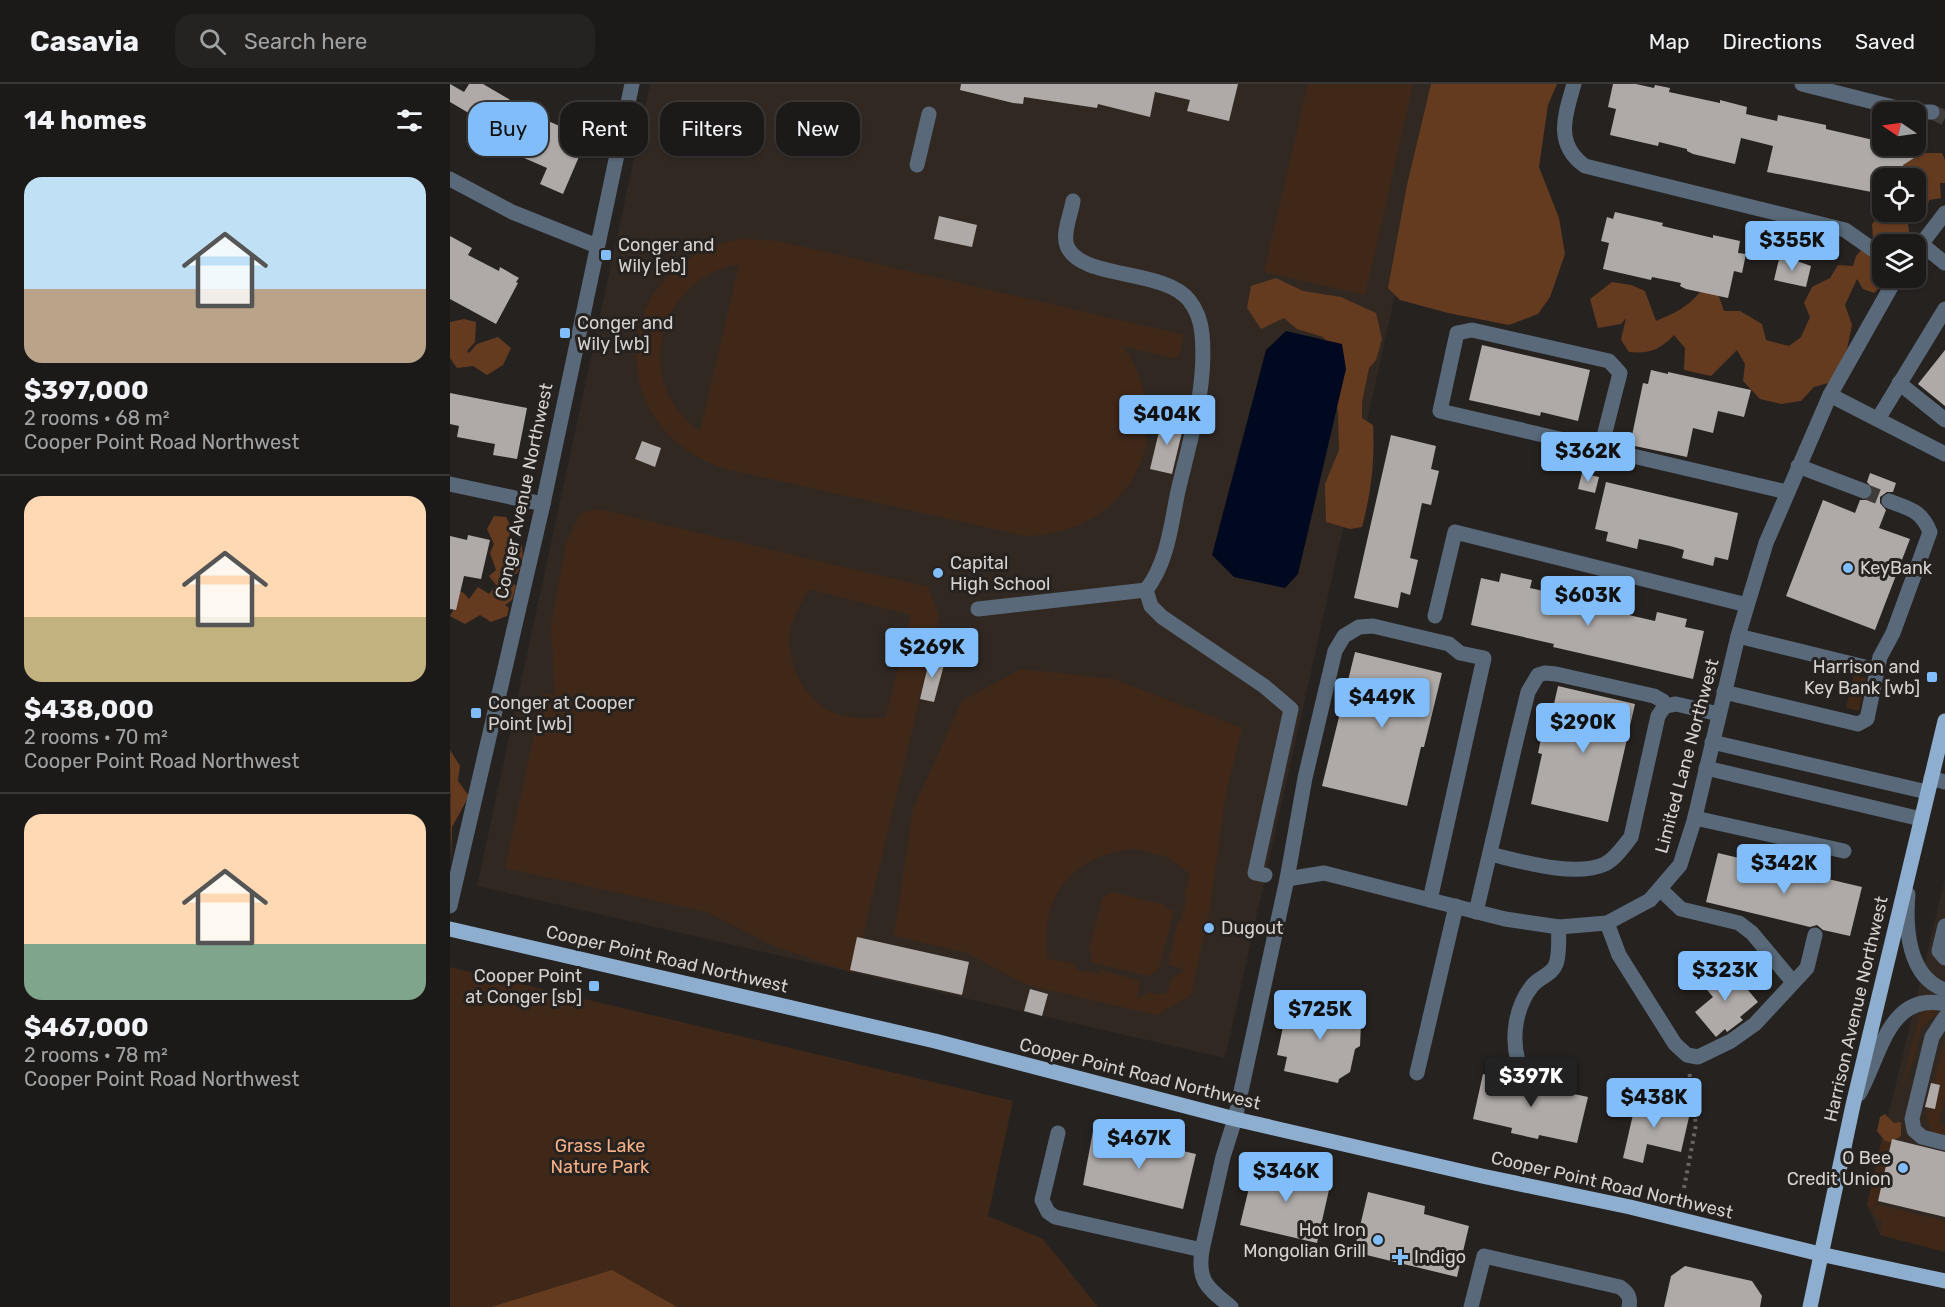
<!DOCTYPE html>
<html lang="en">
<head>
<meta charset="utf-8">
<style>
	body { margin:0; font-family:Rubik,sans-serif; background:#252321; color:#f1f3f6; height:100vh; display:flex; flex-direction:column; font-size:22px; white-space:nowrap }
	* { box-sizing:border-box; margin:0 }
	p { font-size:20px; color:#a0a1a2 }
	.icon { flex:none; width:33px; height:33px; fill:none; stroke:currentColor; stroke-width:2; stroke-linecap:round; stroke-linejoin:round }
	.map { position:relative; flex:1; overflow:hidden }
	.details { display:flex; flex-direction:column; background:#1c1a18; width:450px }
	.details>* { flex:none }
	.top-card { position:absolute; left:18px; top:18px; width:570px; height:54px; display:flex; gap:12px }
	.needle { width:39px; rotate:283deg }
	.tools { position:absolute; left:1422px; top:18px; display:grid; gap:12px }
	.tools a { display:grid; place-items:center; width:54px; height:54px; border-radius:12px; background:#1c1a18; box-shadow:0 2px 4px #0004,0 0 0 2px #3a3837; font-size:30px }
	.price { position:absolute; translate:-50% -51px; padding:0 14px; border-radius:6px; background:#80bdfa; color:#111; font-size:20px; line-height:39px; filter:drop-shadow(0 2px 3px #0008) }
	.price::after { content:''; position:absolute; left:50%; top:36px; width:18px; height:14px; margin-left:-9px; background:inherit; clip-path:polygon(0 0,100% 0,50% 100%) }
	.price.on { background:#222; color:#fff }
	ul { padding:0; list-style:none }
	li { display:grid; align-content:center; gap:12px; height:318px; padding:0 24px }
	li+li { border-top:2px solid #3a3837 }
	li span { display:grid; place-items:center; height:186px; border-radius:18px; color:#555 }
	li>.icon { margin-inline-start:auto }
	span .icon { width:108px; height:108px; fill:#fffc; stroke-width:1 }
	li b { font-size:26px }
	h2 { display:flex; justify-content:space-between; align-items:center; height:72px; padding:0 24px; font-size:26px }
	.pill { padding:0 21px; border-radius:18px; background:#1c1a18; box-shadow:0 2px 4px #0004,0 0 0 2px #3a3837; font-size:21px; line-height:54px }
	.pill.on { background:#80bdfa; color:#111 }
	header { display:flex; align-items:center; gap:36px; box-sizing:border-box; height:84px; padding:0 30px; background:#1c1a18; border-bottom:2px solid #3a3837 }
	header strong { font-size:28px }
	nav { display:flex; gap:33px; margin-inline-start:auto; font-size:21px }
	.search { width:420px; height:54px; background:#252321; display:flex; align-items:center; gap:15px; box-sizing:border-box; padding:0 21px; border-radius:18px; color:#a0a1a2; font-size:22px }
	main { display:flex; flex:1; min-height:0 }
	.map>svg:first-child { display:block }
	.built { fill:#312822 }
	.green { fill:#402819; fill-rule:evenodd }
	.forest { fill:#653b20 }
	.water { fill:#00091f }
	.building { fill:#afaaa7 }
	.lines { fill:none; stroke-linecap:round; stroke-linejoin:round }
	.minor-tunnel { stroke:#403c3a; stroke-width:15; stroke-dasharray:15 8; stroke-linecap:butt }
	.path { stroke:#696563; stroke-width:4; stroke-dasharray:3 4.5; stroke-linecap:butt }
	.minor { stroke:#596979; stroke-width:15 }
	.major { stroke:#8eaed0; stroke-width:15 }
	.poi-dot { fill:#80bdfa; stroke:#262220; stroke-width:2 }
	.labels { text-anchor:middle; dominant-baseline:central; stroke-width:6; stroke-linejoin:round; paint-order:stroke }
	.poi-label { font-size:18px; fill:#d4d1cf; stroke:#262220; text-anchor:start }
	.street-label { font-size:18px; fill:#d4d1cf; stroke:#262220 }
	.park-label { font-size:18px; fill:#f7b085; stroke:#262220 }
</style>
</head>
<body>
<header>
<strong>Casavia</strong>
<div class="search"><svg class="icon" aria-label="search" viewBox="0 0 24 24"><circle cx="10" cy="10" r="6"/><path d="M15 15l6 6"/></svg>Search here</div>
<nav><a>Map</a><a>Directions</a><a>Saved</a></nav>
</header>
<main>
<section class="details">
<h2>14 homes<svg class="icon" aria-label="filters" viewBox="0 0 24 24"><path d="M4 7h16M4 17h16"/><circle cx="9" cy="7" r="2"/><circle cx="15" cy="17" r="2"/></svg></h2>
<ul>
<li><span style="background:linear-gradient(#bfe0f5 60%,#b9a48a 0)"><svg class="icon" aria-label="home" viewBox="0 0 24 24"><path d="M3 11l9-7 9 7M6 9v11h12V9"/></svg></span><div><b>$397,000</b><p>2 rooms · 68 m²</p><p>Cooper Point Road Northwest</p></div></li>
<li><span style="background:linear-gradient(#ffd9b3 65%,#c2b280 0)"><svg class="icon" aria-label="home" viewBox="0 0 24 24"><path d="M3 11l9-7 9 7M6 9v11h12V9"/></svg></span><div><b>$438,000</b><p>2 rooms · 70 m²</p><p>Cooper Point Road Northwest</p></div></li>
<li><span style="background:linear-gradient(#ffd9b3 70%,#7fa58c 0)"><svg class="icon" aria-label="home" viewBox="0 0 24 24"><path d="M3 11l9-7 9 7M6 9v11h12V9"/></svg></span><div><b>$467,000</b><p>2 rooms · 78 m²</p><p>Cooper Point Road Northwest</p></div></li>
</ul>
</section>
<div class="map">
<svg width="1495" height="1223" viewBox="0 0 1495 1223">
	<rect width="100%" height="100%" fill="#262220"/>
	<g class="built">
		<polygon points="200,0 992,0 775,974 27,802"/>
		<polygon points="1495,794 1495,1167 1430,1151 1417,1121"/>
	</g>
	<g class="green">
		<polygon points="858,0 963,0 915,211 814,188"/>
		<path d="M292 155 328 157 734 251 728 275 673 262C732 349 681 449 576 452L276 385C148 345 160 176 292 155ZM289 180V181L250 347C181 300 207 194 289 180Z"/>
		<path d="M148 425 478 503 489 533 404 889 326 863 257 828 55 784 93 609 105 612 101 542 116 459 131 429ZM359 505 461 531 436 633C419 634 399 636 382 628 356 616 339 584 339 556 339 538 351 520 359 505Z"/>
		<path d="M571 585 663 595 792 644 776 708 760 822 741 911 707 931 577 901 517 869 444 852 463 725 512 617ZM687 765 717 773 740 790 734 813 737 814 731 837H728L718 880 735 886 722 894 717 909 707 911 700 908 687 915 690 897 650 886 649 890 625 885V880L598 875C587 813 625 768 687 765Z"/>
		<polygon points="1404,591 1416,594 1409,627 1396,624"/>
		<polygon points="662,808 715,821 717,825 724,827 709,885 698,892 640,878 642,870 639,865 653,813"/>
		<polygon points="0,883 563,1017 538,1132 593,1155 648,1223 0,1223"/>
		<polygon points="1485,925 1486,930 1471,944 1464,973 1450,1010 1470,931 1473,927"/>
		<polygon points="1495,953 1495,1015 1489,1038 1495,1043 1495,1051 1488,1051 1481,1047 1476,1031"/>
		<polygon points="1432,1054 1441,1058 1427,1119 1421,1126 1417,1121"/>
		<polygon points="1428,1121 1495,1137 1495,1168 1430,1151 1432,1136 1428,1135 1422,1127"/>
	</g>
	<g class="forest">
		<polygon points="981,0 1107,0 1098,21 1089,83 1109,134 1115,170 1100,213 1088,230 1059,241 998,229 950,216 938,204 957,101"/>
		<polygon points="1469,69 1492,69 1495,76 1495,99 1490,99 1491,114 1479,116 1477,124 1467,125 1466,112 1469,109 1466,107 1466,94 1457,94 1453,81"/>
		<polygon points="1433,128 1458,128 1462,131 1458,138 1460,157 1449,157 1447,160 1432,160 1431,165 1423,155 1422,140"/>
		<path d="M1413 164 1420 173 1421 181 1431 182 1433 200 1424 209 1413 205 1407 195 1395 221 1402 241 1395 275 1382 298 1364 303 1351 317 1331 320 1310 315 1293 297 1295 280 1287 266 1261 292 1234 286 1235 264 1224 251C1210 266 1199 270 1179 268L1171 256 1176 234 1171 240 1148 244 1140 215 1162 198 1181 201 1195 207 1206 237C1223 230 1238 223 1250 208L1268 210 1274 227H1290L1312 240 1316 256 1339 262 1351 253 1360 233 1354 219 1362 203 1380 194 1388 181 1403 182 1406 172Z"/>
		<path d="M826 194 853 207 891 213 926 229 932 255 926 276 919 284 912 318V334L923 341C925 377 921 409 912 443L900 445 876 438 875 400 889 366 888 327 878 295 886 273 873 253 847 245 834 234 811 245 797 224 801 202Z"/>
		<polygon points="14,235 26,238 25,258 17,267 19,269 27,260 48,253 61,264 53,281 37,291 23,282 7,284 0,274 0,238"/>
		<polygon points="44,432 56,433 61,443 59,453 72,460 73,480 66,490 56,490 66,502 62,516 55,521 59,524 57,532 41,538 30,531 15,540 0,532 6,522 1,504 14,509 19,515 28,503 39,510 46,501 39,492 46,486 40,469 44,460 37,445"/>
		<polygon points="0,666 10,682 8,697 19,712 2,743 1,781"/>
		<polygon points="1435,1030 1444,1039 1451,1038 1451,1052 1441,1058 1435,1057 1427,1047 1430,1033"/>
		<polygon points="162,1186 227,1223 41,1223"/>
	</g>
	<polygon class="water" points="836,247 892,260 896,285 848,490 835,504 784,493 762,471 816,266"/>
	<g class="building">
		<polygon points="0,0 14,8 19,0 33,0 74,24 73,26 137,54 113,110 90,100 97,84 65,70 70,59 0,18"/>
		<polygon points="511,0 788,0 779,37 737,27 740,16 705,8 700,33 648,20 647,24 574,13 573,20 563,19 510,6"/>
		<polygon points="1163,0 1186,0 1204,4 1205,1 1220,4 1219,8 1270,19 1270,16 1297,23 1296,30 1327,37 1328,31 1376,41 1376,45 1432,58 1432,62 1454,62 1452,71 1464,74 1453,81 1456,91 1448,89 1447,94 1432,94 1432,110 1317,88 1323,62 1291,54 1285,80 1243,70 1237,67 1237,65 1209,58 1208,62 1160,51 1166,25 1158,23"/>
		<polygon points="1165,128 1213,139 1212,142 1263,154 1263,151 1290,157 1288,169 1296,170 1292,189 1284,187 1278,214 1236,205 1230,202 1231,199 1202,193 1201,196 1153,185 1159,159 1151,157 1157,133 1163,135"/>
		<polygon points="489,132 527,141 522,163 484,155"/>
		<polygon points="0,152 22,164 18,171 49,187 50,183 69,194 66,198 68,199 46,240 0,215"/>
		<polygon points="1330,171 1361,182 1356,203 1324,196"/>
		<polygon points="1032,261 1140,286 1128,337 1091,328 1090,332 1019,316"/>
		<polygon points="1495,266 1495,322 1468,300"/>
		<polygon points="1201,286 1218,290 1218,288 1301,306 1294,333 1268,327 1263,349 1243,344 1237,373 1180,361 1193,299 1198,300"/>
		<polygon points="0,309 77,324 67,375 43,371 45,360 7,353 9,342 0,340"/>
		<polygon points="712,335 734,340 722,390 700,385"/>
		<polygon points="941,351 986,362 981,385 989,387 981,421 972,419 960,474 968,476 960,511 951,508 948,524 904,514"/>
		<polygon points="192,357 211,364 205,383 185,375"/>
		<polygon points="1132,389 1149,393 1145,409 1128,405"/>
		<polygon points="1420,389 1446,399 1443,408 1437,408 1430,413 1430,419 1436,426 1429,444 1460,455 1425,546 1336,512 1373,416 1405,429 1410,416 1416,416 1423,411 1423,405 1417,398"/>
		<polygon points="1156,398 1288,429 1278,476 1265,473 1263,482 1232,474 1234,466 1220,462 1189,455 1187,465 1156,457 1158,448 1145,445"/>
		<polygon points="18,451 40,456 31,495 14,492 6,526 0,525 0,452 17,456"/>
		<polygon points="1051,489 1082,496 1080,504 1098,508 1097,512 1128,519 1130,510 1160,517 1158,525 1170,529 1205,537 1207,528 1237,535 1235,543 1254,547 1243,595 1103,563 1104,560 1021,541 1031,494 1049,498"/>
		<polygon points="905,568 992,589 974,663 971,663 957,722 872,702"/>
		<polygon points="480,573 495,577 484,618 470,615"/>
		<polygon points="1108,602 1185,620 1158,738 1081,720 1092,670 1088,669 1092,650 1097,651"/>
		<polygon points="1268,769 1412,803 1400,852 1373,846 1367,841 1360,843 1256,818"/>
		<polygon points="407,853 519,878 512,911 400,886"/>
		<polygon points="1277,881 1308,918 1290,933 1293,936 1277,948 1275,945 1266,953 1245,928 1263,913 1253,901"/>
		<polygon points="580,905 598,910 592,932 574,927"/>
		<polygon points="855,916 902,927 901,930 911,938 910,962 905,965 900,988 889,995 888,999 834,987 837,973 827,971 837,924 852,928"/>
		<polygon points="1033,990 1071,999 1073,992 1102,999 1101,1005 1138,1013 1127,1059 1089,1051 1088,1055 1061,1049 1062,1044 1023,1035"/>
		<polygon points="1481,999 1490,1001 1485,1025 1475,1023"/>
		<polygon points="1190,1011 1216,1017 1214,1025 1239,1033 1231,1068 1197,1060 1193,1079 1173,1074 1187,1013"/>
		<polygon points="643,1047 746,1070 733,1125 633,1101"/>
		<polygon points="1442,1055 1495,1068 1495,1133 1428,1117"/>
		<polygon points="805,1079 881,1097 867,1159 790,1141"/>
		<polygon points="918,1108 975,1122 974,1130 1019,1142 1007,1193 904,1168"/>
		<polygon points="1235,1182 1302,1197 1312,1212 1310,1223 1214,1223 1221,1192"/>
	</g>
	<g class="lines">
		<g class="minor-tunnel">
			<polyline points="1482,28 1495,34"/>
			<polyline points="1414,407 1439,417"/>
		</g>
		<polyline class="path" points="1234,1104 1246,1041 1239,986"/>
		<g class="minor">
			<path d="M1124 0C1115 31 1104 60 1135 82L1395 146 1432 172"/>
			<polyline points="1352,0 1463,28 1482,28"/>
			<polyline points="467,81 479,30"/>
			<polyline points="0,95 62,128 147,162"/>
			<polyline points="1471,160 1495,179"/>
			<polyline points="1466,167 1495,129"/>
			<polyline points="1449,299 1495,336"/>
			<polyline points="1380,311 1495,370"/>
			<polyline points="1428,335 1495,225"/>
			<polyline points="1151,364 1170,289 1159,277 1022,246 1007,249 990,327 1337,408"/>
			<polyline points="1348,382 1414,407"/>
			<polyline points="0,400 93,420"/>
			<polyline points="696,506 701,522 712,533 814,602 841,625 805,789 815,791"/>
			<path d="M528 525 696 506C718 478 721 440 728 407 740 356 757 303 752 250 751 238 746 225 739 216 713 184 631 196 617 162 612 150 621 130 623 117"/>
			<polyline points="985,532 1005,448 1297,521"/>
			<polyline points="1288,552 1427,586"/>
			<path d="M1274 608 1408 640 1417 635 1430 573 1443 549 1480 448C1471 426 1460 425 1439 417"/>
			<polyline points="1262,658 1477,708"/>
			<polyline points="1256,684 1471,735"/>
			<polyline points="1481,694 1495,698"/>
			<polyline points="1245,734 1394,767"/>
			<path d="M1040 770C1070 777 1125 794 1155 780 1165 775 1174 762 1181 753L1208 632 1215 622 1226 620 1269 630"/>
			<polyline points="837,795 855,694 885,567 894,552 909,543 923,542 999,560 1010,569 1034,574 980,816"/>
			<polyline points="1210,805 1231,825 1289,839 1302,849 1343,898"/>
			<path d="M1458 810C1455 844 1458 893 1495 906"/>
			<polyline points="0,822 93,420 182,0"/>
			<polyline points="1026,828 1066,657 1078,608 1088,591 1095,589 1106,590 1204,612 1213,617 1215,622"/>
			<polyline points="1157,839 1169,871 1225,960 1237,971 1248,973 1281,957 1305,940 1357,884 1365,851"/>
			<polyline points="1495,842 1489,867 1495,874"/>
			<polyline points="1495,933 1482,953 1462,1035 1464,1046 1472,1053 1495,1059"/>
			<path d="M1068 977C1061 952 1066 922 1082 902 1089 893 1102 891 1106 880 1110 870 1108 854 1109 843"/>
			<polyline points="967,989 1006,822"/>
			<path d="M1409 1010C1430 974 1438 907 1495 920"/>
			<polyline points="608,1049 592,1116 598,1128 605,1133 752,1166 773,1073 785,1035 837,795 874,789 1055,835 1109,843 1157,839 1200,816 1230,781 1244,737 1288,552 1316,459 1380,311 1446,194"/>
			<path d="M752 1166C747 1198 758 1204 781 1223"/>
			<path d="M1021 1223 1034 1172 1170 1203C1178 1209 1181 1213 1179 1223"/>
		</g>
		<g class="major">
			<polyline points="0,845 485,957 785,1035 1032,1092 1180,1123 1370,1170 1495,1197"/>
			<polyline points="1360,1223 1403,1021 1495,637"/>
		</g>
	</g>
	<g class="poi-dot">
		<rect x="150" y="165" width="12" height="12" rx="3"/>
		<rect x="109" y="243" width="12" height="12" rx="3"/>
		<circle cx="1398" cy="484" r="6"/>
		<circle cx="488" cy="489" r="6"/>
		<rect x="1476" y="587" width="12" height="12" rx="3"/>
		<rect x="20" y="623" width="12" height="12" rx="3"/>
		<circle cx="759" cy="844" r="6"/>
		<rect x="138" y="896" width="12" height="12" rx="3"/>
		<circle cx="1453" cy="1084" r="6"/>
		<circle cx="928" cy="1156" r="6"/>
		<path d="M947 1164h6v6h6v6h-6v6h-6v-6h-6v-6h6z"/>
	</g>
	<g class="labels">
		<g class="poi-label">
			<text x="168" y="161">Conger and<tspan x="168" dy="21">Wily [eb]</tspan></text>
			<text x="127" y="239">Conger and<tspan x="127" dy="21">Wily [wb]</tspan></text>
			<text x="500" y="479">Capital<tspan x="500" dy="21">High School</tspan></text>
			<text x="1410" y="484">KeyBank</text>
			<text x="1470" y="583" text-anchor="end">Harrison and<tspan x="1470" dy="21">Key Bank [wb]</tspan></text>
			<text x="38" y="619">Conger at Cooper<tspan x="38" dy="21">Point [wb]</tspan></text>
			<text x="771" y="844">Dugout</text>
			<text x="132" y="892" text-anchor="end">Cooper Point<tspan x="132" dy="21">at Conger [sb]</tspan></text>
			<text x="1441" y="1074" text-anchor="end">O Bee<tspan x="1441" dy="21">Credit Union</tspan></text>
			<text x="916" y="1146" text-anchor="end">Hot Iron<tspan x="916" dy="21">Mongolian Grill</tspan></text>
			<text x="964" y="1173">Indigo</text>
		</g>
		<g class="street-label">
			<text transform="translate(74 407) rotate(-78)">Conger Avenue Northwest</text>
			<text transform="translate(1237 672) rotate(-75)">Limited Lane Northwest</text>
			<text transform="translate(217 875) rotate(13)">Cooper Point Road Northwest</text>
			<text transform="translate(1406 925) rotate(-77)">Harrison Avenue Northwest</text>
			<text transform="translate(690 990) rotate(14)">Cooper Point Road Northwest</text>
			<text transform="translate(1162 1101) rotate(13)">Cooper Point Road Northwest</text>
		</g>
		<g class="park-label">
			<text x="150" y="1062">Grass Lake<tspan x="150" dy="21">Nature Park</tspan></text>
		</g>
	</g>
</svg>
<div class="tools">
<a><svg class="needle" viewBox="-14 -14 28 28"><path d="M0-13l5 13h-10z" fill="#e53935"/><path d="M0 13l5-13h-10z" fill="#a0a1a2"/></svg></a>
<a><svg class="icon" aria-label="locate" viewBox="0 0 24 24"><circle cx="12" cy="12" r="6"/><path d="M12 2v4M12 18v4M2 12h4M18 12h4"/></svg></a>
<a><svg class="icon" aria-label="layers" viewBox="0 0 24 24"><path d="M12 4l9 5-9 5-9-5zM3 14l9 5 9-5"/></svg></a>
</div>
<b class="price" style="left:1342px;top:188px">$355K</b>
<b class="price" style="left:717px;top:362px">$404K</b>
<b class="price" style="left:1138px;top:399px">$362K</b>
<b class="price" style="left:1138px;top:543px">$603K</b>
<b class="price" style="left:482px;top:595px">$269K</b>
<b class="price" style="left:932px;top:645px">$449K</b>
<b class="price" style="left:1133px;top:670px">$290K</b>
<b class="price" style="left:1334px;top:811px">$342K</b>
<b class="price" style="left:1275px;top:918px">$323K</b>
<b class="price" style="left:870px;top:957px">$725K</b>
<b class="price on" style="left:1081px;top:1024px">$397K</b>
<b class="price" style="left:1204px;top:1045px">$438K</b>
<b class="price" style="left:689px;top:1086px">$467K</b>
<b class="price" style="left:836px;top:1119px">$346K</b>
<div class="top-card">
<a class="pill on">Buy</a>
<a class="pill">Rent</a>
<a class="pill">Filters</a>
<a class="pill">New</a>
</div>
</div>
</main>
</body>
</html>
